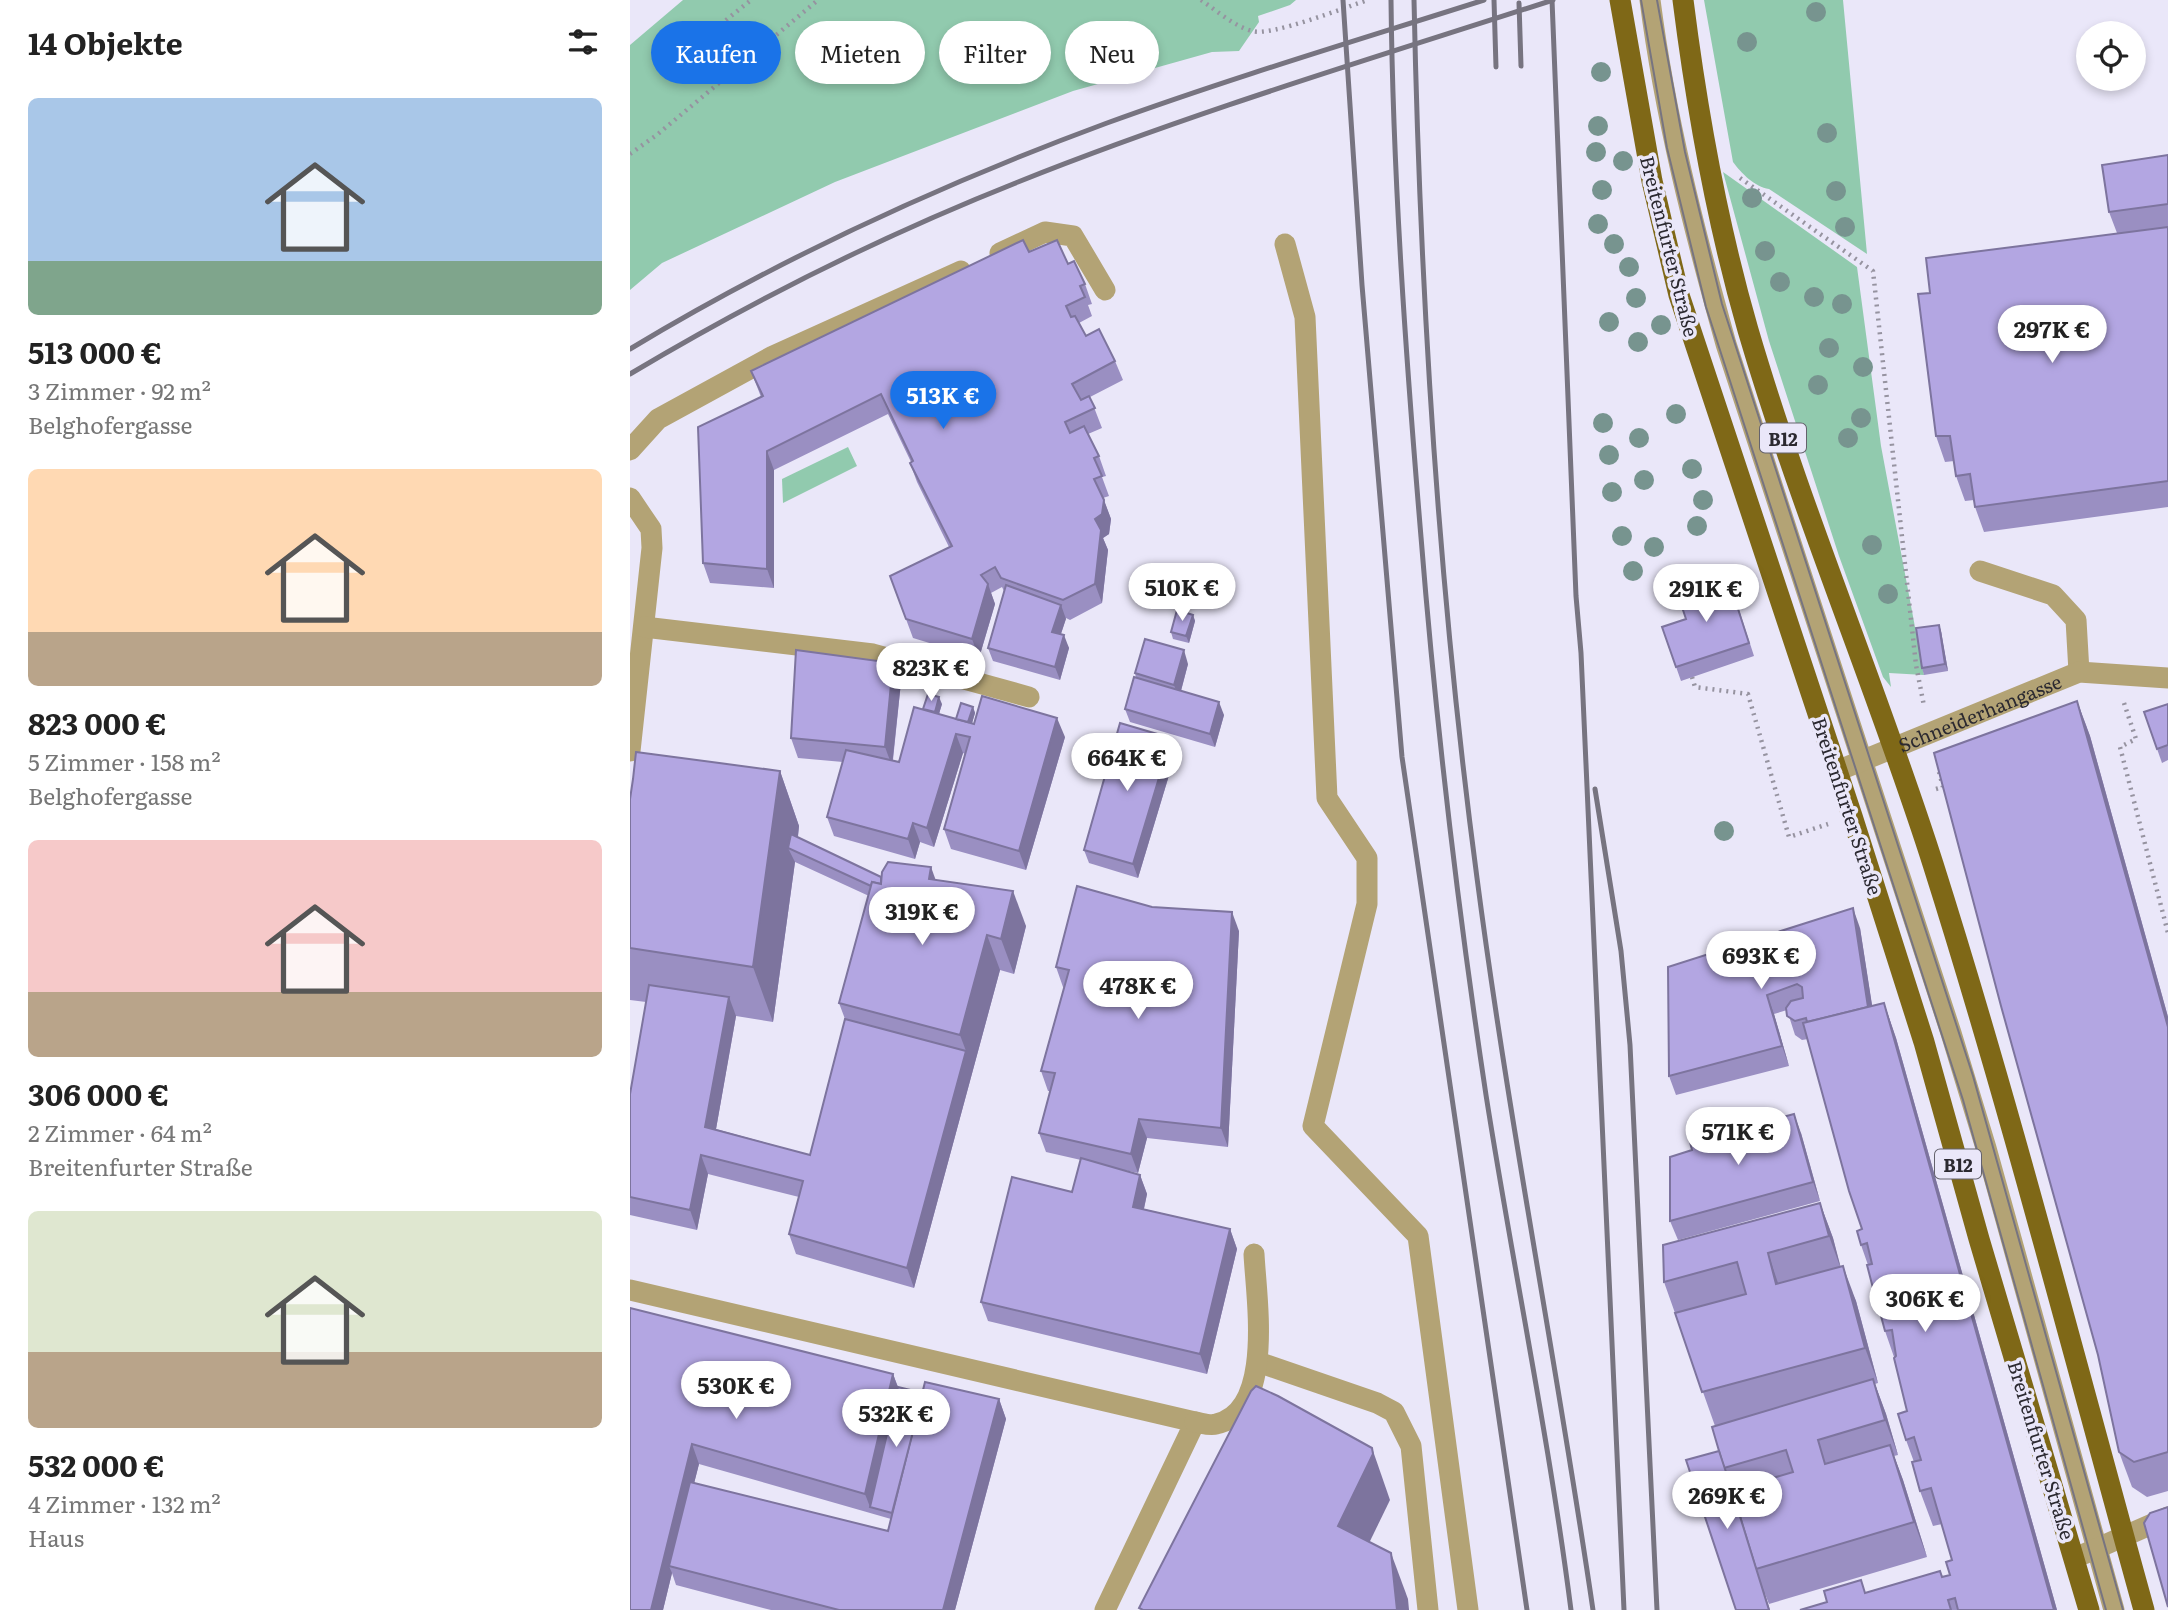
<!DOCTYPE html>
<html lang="de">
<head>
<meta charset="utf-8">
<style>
	body { margin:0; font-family:Literata,serif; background:#f2f2f2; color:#222; height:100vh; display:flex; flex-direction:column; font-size:26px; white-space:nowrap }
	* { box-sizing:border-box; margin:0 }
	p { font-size:23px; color:#767676 }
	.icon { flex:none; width:38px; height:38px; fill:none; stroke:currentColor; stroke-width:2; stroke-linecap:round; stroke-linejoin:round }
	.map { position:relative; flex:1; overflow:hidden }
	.sheet { display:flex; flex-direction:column; background:#fff; width:630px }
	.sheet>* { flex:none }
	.top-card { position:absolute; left:21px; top:21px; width:665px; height:63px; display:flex; gap:14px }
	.buttons { position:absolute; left:1446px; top:21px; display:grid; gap:14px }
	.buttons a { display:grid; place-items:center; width:70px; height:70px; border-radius:50%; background:#fff; box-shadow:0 4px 10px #0003; font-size:35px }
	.price { position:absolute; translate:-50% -60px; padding:0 16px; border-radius:24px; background:#fff; color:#222; font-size:23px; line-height:46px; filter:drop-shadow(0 2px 4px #0008) }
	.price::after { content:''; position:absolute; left:50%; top:42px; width:21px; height:16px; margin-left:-10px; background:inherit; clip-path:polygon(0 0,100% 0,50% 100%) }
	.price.on { background:#1a73e8; color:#fff }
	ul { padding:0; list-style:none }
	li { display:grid; align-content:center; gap:14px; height:371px; padding:0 28px }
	li span { display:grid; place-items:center; height:217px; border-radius:10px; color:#555 }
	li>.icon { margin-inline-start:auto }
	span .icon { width:126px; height:126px; fill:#fffc; stroke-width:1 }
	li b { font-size:30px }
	h2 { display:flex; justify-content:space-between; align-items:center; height:84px; padding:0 28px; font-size:30px }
	.chip { padding:0 24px; border-radius:32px; background:#fff; box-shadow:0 4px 10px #0003; font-size:24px; line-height:63px }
	.chip.on { background:#1a73e8; color:#fff }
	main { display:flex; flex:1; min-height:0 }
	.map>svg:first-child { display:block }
	.green { fill:#91caae }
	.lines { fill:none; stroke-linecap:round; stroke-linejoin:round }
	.path { stroke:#9693a0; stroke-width:4.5; stroke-dasharray:2 5; stroke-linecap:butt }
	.minor { stroke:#b3a375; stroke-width:21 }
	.major { stroke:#7f6817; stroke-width:21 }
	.tram { stroke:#777480; stroke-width:2 }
	.rail { stroke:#777480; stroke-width:5 }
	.tree { fill:#77948f }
	.wall { fill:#9a8fc2; fill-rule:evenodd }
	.shaded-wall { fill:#7d749e }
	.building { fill:#b3a6e2; stroke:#7d749e; stroke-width:2 }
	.labels { text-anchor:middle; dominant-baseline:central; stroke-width:7; stroke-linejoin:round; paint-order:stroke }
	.shield { fill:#eae7f9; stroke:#64626c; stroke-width:2 }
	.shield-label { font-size:18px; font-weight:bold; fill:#2b2930 }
	.street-label { font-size:19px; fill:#2b2930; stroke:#eae7f9 }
</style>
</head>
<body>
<main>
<section class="sheet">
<h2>14 Objekte<svg class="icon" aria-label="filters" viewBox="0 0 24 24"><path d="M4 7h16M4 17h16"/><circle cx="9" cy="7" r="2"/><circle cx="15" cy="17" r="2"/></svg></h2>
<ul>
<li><span style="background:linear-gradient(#a9c7e8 75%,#7fa58c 0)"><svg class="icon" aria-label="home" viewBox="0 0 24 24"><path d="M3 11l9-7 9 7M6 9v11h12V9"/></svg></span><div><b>513 000 €</b><p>3 Zimmer · 92 m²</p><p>Belghofergasse</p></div></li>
<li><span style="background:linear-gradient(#ffd9b3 75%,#b9a48a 0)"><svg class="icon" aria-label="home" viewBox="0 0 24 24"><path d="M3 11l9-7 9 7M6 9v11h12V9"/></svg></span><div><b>823 000 €</b><p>5 Zimmer · 158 m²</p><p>Belghofergasse</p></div></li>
<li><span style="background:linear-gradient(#f6c9c9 70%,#b9a48a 0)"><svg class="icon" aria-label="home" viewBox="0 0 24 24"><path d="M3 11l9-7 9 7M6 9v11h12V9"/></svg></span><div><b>306 000 €</b><p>2 Zimmer · 64 m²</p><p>Breitenfurter Straße</p></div></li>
<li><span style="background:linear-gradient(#dfe7d0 65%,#b9a48a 0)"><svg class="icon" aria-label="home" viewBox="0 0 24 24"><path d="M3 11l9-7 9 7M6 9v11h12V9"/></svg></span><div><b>532 000 €</b><p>4 Zimmer · 132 m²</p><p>Haus</p></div></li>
</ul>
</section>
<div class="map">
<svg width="1538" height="1610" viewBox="0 0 1538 1610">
	<rect width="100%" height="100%" fill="#eae7f9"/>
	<g class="green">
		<polygon points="53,0 666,0 660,5 628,16 629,22 609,51 582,52 443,91 205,182 32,263 0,290 0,45"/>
		<path d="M1074 0H1213L1237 254 1139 189C1125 187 1111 173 1103 162Z"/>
		<polygon points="1093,172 1227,267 1251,446 1294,675 1259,673 1261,687 1253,677 1209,556 1139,341"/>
		<polygon points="218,447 227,466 153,503 152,479"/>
	</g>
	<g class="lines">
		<g class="path">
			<path d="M571 0C587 11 604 26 622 31 640 37 716 7 738 0"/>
			<polyline points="107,66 80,33 121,0"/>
			<polyline points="0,154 28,134 188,0"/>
			<polyline points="1110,178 1243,271 1286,665 1294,706"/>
			<polyline points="1062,677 1065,687 1118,694 1159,837 1198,824"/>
			<polyline points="1494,703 1506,739 1490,747 1538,933"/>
			<polyline points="1306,789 1313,787 1309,772"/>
		</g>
		<g class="minor">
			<path d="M1020 0C1035 117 1064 230 1096 344L1321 1033 1356 1148 1484 1610"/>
			<polyline points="655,244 675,317 697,798 737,858 737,904 683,1126 788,1236 838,1610"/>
			<polyline points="370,253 415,232 443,236 475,290"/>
			<polyline points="0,450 28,419 143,356 331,271"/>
			<polyline points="0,498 21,529 22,548 0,751"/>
			<polyline points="1350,571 1423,595 1446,620 1449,672"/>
			<polyline points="14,627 243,654 399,697"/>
			<path id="s1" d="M1207 771 1449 672 1538 678"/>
			<polyline points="0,1290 565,1422 475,1610"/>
			<polyline points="628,1362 747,1403 764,1412 781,1446 798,1610"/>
			<path d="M565 1422C572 1423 580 1426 586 1424 645 1412 626 1297 624 1254"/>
			<polyline points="1454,1554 1538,1517"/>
		</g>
		<g class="major">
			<polyline points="990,0 1022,181 1049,295 1222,816 1294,1042 1349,1239 1459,1610"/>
			<path d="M1053 0C1067 111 1087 223 1118 330 1171 511 1246 685 1303 864 1381 1110 1445 1361 1514 1610"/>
		</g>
		<g class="tram">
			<polyline points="1011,0 1037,148 1076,307 1333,1100 1476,1610"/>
			<polyline points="1027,0 1055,152 1092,304 1343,1076 1493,1610"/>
		</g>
		<g class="rail">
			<polyline points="713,0 732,285 772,757 897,1610"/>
			<path d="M761 0C763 179 776 358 791 537 806 724 828 910 856 1095 883 1267 919 1438 941 1610"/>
			<path d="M784 0C790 293 808 586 847 878 879 1123 927 1365 963 1610"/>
			<polyline points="864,0 866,67"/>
			<polyline points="922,0 946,596 951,653 994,1610"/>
			<polyline points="889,3 891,66"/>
			<path d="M0 349C151 258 312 184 477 123 601 78 728 40 854 0"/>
			<path d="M0 374C124 300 254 235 388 182 563 112 744 58 923 0"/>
			<polyline points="965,789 991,951 1000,1045 1027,1610"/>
		</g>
	</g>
	<g class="tree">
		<circle cx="1186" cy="12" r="10"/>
		<circle cx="1117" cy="42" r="10"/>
		<circle cx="971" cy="72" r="10"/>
		<circle cx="968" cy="126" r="10"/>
		<circle cx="1197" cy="133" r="10"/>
		<circle cx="966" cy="152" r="10"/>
		<circle cx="993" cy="161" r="10"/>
		<circle cx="972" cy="190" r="10"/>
		<circle cx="1206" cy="191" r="10"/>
		<circle cx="1122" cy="198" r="10"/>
		<circle cx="968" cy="224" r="10"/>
		<circle cx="1215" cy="227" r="10"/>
		<circle cx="984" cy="244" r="10"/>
		<circle cx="1135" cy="251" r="10"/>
		<circle cx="999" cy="267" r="10"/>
		<circle cx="1150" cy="282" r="10"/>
		<circle cx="1184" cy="297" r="10"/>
		<circle cx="1006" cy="298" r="10"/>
		<circle cx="1212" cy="304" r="10"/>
		<circle cx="979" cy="322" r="10"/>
		<circle cx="1031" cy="325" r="10"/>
		<circle cx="1008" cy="342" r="10"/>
		<circle cx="1199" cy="348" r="10"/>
		<circle cx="1233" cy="367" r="10"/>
		<circle cx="1188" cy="385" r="10"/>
		<circle cx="1046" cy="414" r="10"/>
		<circle cx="1231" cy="418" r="10"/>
		<circle cx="973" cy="423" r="10"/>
		<circle cx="1009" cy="438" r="10"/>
		<circle cx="1218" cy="438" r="10"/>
		<circle cx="979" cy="455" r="10"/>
		<circle cx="1062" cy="469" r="10"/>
		<circle cx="1014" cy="480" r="10"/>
		<circle cx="982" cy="492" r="10"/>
		<circle cx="1073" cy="500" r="10"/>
		<circle cx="1067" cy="526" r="10"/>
		<circle cx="992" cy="536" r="10"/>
		<circle cx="1242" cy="545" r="10"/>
		<circle cx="1024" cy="547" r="10"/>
		<circle cx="1003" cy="571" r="10"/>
		<circle cx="1258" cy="594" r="10"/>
		<circle cx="1094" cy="831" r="10"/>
	</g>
	<g class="wall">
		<polygon points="1538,155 1538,507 1354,532 1345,507 1344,500 1335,501 1326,476 1324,461 1315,462 1306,436 1300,293 1487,233 1479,212"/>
		<polygon points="399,252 438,264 455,284 462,304 458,305 462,316 449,323 456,336 485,361 493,380 460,397 472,428 458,434 469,456 476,476 472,477 479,496 473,498 481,519 479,534 473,538 478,550 472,603 440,620 436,618 431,634 439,648 430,680 363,661 358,648 374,591 372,587 361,593 365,604 349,658 283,638 260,576 319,547 287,482 280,463 281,462 258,414 144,470 144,588 80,583 73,563 131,397 121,371"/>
		<polygon points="1103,591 1124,656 1051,681 1032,627 1056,619"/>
		<polygon points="563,615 565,621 559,643 543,639 541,632"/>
		<polygon points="1309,625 1311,631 1318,671 1294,675 1292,668"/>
		<polygon points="558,664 551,691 594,715 585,747 500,722 495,709 506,678 505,673"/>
		<polygon points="271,682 263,760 269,762 293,709 312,704 309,714 326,719 343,707 345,713 342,723 435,737 396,870 321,849 314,829 335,754 333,753 304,847 290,842 285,859 204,836 197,817 213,762 168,758 161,738"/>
		<polygon points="1447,701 1460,736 1538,1017 1538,1491 1517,1497 1502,1487 1489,1452"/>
		<polygon points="1538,704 1538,760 1532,763 1514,712"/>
		<polygon points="541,738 546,752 508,878 459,863 454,850"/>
		<path d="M150 771 169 826 168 837 251 877 305 879 396 926 384 974 370 970 284 1288 166 1254 159 1234 169 1197 78 1174 67 1230 0 1215V1094L16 1002 0 1000V799ZM165 862 239 896 209 1003 215 1019 180 1155 86 1129 106 1016 143 1022Z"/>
		<polygon points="1230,928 1242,1006 1254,1003 1266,1038 1427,1610 1170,1610 1197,1602 1231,1580 1235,1593 1320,1575 1322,1560 1312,1524 1303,1526 1290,1491 1284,1462 1276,1440 1277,1411 1264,1357 1255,1331 1253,1316 1244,1292 1238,1265 1231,1245 1232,1229 1178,1039 1172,1040 1165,1035 1157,1010 1144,1014 1159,1066 1046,1095 1039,1076 1038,967"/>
		<polygon points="609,931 598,1147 517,1138 508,1173 489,1169 510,1175 517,1194 514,1209 600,1229 607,1249 577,1374 358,1321 351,1302 442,1192 451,1160 416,1152 409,1133 420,1091 418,1091 411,1071 434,987 433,987 426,967"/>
		<polygon points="1171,1133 1190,1201 1048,1240 1040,1221"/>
		<polygon points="1190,1203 1203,1238 1210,1266 1226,1301 1248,1383 1245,1384 1256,1414 1268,1455 1264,1456 1273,1480 1297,1557 1139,1604 1135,1594 1106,1610 1089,1451 1085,1426 1034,1282"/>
		<path d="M0 1308 263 1374 268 1387 293 1393 369 1399 376 1419 325 1610H141L46 1585 42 1573 33 1610H0ZM69 1464 261 1519 258 1531 64 1483Z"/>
	</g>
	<g class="shaded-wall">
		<polygon points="137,451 144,470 144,588 137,569"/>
		<polygon points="474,500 481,519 479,534 473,538 478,550 472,603 465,584 465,519"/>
		<polygon points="358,584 365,604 349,658 342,639"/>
		<polygon points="431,605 436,619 427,645 422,632"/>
		<polygon points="563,615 565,621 559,643 556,636"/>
		<polygon points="1309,625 1311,631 1318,671 1315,664"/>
		<polygon points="434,635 439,648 430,680 425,667"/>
		<polygon points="554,650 558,664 549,698 544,685"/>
		<polygon points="263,663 271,682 262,766 255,747"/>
		<polygon points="309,697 312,704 304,730 301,723"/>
		<polygon points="1447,701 1460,736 1538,1017 1538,1027"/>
		<polygon points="589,702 594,715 585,747 580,734"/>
		<polygon points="343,707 345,713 338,737 335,733"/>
		<polygon points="427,718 435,737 396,870 389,851"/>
		<polygon points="326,734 333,753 304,847 297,828"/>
		<polygon points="541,738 546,752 508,878 503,864"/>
		<polygon points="150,771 169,826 166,852 158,848 165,862 143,1022 123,967"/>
		<polygon points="283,823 290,842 285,859 278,839"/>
		<polygon points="301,867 314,903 299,879"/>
		<polygon points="383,891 396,926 384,974 371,939"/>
		<polygon points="1223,908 1230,928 1248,1043 1241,1023"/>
		<polygon points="602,912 609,931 598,1147 591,1128"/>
		<polygon points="357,935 370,970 284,1288 277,1268 336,1051 330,1035"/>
		<polygon points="1137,995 1144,1014 1159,1066 1152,1046"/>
		<polygon points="99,997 106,1016 83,1146 75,1127"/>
		<polygon points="1254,1003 1266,1038 1427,1610 1424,1610"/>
		<polygon points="1164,1114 1171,1133 1190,1201 1183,1182"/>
		<polygon points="509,1119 517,1138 508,1173 501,1154"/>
		<polygon points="71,1155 78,1174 67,1230 60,1210"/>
		<polygon points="510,1175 517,1194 510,1226 503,1207"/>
		<polygon points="1190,1203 1203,1238 1212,1272 1199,1236"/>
		<polygon points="600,1229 607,1249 577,1374 570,1354"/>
		<polygon points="1138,1253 1150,1289 1146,1284"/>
		<polygon points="1213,1266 1226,1301 1248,1383 1235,1348"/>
		<polygon points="263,1374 270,1393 240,1507 235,1494"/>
		<polygon points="1243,1379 1256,1414 1268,1455 1255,1420"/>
		<polygon points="369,1399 376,1419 325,1610 313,1610"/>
		<polygon points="62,1444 69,1464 43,1567 39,1566 42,1573 33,1610 21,1610"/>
		<polygon points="1260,1445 1273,1480 1297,1557 1284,1522"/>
		<polygon points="742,1448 760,1500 725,1572 708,1526"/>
		<polygon points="761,1553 778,1599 779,1610 767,1610"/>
		<polygon points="1126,1569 1135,1594 1140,1610 1139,1610"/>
	</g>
	<g class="building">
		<polygon points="1538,155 1538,204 1479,212 1472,165"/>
		<polygon points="1538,227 1538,481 1345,507 1340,474 1326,476 1320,436 1306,436 1288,294 1300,293 1296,258"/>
		<polygon points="393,240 399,252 427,240 438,264 444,261 455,284 450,286 455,297 436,306 441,317 445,316 456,336 469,329 485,361 442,384 451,400 459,396 465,408 435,422 440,433 454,426 469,456 464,458 472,476 464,479 474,500 472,514 465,519 471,530 465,584 433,600 371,578 365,567 351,575 358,584 342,639 276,619 260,576 322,546 280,463 283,461 251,394 137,451 137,569 73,563 68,427 133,396 121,371"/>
		<polygon points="1098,578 1119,643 1046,667 1032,627 1056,619 1048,595"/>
		<polygon points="376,585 431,605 422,632 434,635 425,667 358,648"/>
		<polygon points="547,610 563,615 556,636 541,632"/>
		<polygon points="1309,625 1315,664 1292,668 1286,628"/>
		<polygon points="515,639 554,650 544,685 505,673"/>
		<polygon points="166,650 263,663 255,747 161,738"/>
		<polygon points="504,677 589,702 580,734 495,709"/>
		<polygon points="298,694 309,697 305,712 293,709"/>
		<polygon points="352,696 427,718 389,851 314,829 340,737 326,734 297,828 283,823 278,839 197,817 216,750 269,762 284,707 344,724"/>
		<polygon points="1447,701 1538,1027 1538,1452 1504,1462 1489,1452 1468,1355 1371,1006 1304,753"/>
		<polygon points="331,703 343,707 338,722 326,719"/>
		<polygon points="1538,704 1538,745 1527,749 1514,712"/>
		<polygon points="490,723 541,738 503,864 454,850"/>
		<polygon points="6,752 150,771 123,967 0,948 0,799 3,779"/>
		<polygon points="161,834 251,877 251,884 242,882 241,886 158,848"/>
		<polygon points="258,862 301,867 299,879 383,891 371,939 357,935 330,1035 209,1003 242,882 251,884 252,872"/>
		<polygon points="447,886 522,907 602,912 591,1128 509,1119 501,1154 409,1133 425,1073 411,1071 439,970 426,967"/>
		<polygon points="1223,908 1238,1007 1177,1022 1176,1018 1165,1021 1157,1016 1156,1008 1161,1001 1173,998 1172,987 1167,984 1137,995 1152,1046 1039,1076 1038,967"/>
		<polygon points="19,985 99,997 75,1127 180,1155 215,1019 336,1051 277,1268 159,1234 173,1181 71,1155 60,1210 0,1197 0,1094"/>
		<polygon points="1254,1003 1424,1610 1328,1610 1325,1598 1318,1600 1321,1610 1170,1610 1197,1602 1194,1591 1231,1580 1235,1593 1310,1571 1312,1577 1320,1575 1316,1562 1322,1560 1301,1488 1290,1491 1282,1462 1291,1460 1284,1437 1276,1440 1268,1414 1277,1411 1264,1358 1266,1356 1262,1330 1255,1331 1251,1316 1257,1315 1250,1291 1244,1292 1237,1265 1242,1264 1237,1243 1231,1245 1227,1231 1232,1229 1219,1191 1173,1023"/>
		<polygon points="1164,1114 1183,1182 1040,1221 1040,1157 1062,1150 1060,1142"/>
		<polygon points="451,1158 510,1175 503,1207 600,1229 570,1354 351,1302 382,1177 442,1192"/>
		<polygon points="1190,1203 1199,1236 1138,1253 1146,1284 1213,1266 1235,1348 1072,1392 1045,1313 1116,1294 1107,1262 1034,1282 1033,1245"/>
		<polygon points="0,1308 263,1374 235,1494 62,1444 21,1610 0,1610"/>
		<polygon points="1243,1379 1255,1420 1188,1440 1195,1464 1260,1445 1284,1522 1126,1569 1102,1490 1163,1472 1156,1450 1094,1468 1082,1427"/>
		<polygon points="295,1382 369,1399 313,1610 209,1610 39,1566 60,1482 258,1531"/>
		<polygon points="626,1386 648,1396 742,1448 743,1454 708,1526 761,1553 767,1610 513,1610 509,1608 621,1391"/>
		<polygon points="268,1387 293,1393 262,1513 240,1507"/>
		<polygon points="1089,1451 1099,1481 1139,1610 1106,1610 1056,1460"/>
		<polygon points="1538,1507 1538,1607 1514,1523 1520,1513"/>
	</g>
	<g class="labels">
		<g class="shield">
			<rect x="1130" y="423.5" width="46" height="29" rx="5"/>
			<rect x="1305" y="1149.5" width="46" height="29" rx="5"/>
		</g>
		<g class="shield-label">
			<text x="1153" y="438">B12</text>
			<text x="1328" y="1164">B12</text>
		</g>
		<g class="street-label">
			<text transform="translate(1040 246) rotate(76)">Breitenfurter Straße</text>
			<text stroke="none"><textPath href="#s1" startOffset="154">Schneiderhangasse</textPath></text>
			<text transform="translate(1218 806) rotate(72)">Breitenfurter Straße</text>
			<text transform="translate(1412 1450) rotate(73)">Breitenfurter Straße</text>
		</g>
	</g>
</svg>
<div class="buttons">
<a><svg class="icon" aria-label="locate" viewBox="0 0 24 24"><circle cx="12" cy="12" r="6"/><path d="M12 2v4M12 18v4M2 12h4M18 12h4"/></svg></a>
</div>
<b class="price" style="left:1422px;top:365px">297K €</b>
<b class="price on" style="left:313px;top:431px">513K €</b>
<b class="price" style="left:552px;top:623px">510K €</b>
<b class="price" style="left:1076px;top:624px">291K €</b>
<b class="price" style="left:301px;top:703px">823K €</b>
<b class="price" style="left:497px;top:793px">664K €</b>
<b class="price" style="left:292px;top:947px">319K €</b>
<b class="price" style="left:1131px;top:991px">693K €</b>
<b class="price" style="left:508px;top:1021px">478K €</b>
<b class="price" style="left:1108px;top:1167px">571K €</b>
<b class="price" style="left:1295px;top:1334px">306K €</b>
<b class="price" style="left:106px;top:1421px">530K €</b>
<b class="price" style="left:266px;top:1449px">532K €</b>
<b class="price" style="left:1097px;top:1531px">269K €</b>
<div class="top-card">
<a class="chip on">Kaufen</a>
<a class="chip">Mieten</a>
<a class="chip">Filter</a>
<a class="chip">Neu</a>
</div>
</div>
</main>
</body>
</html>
